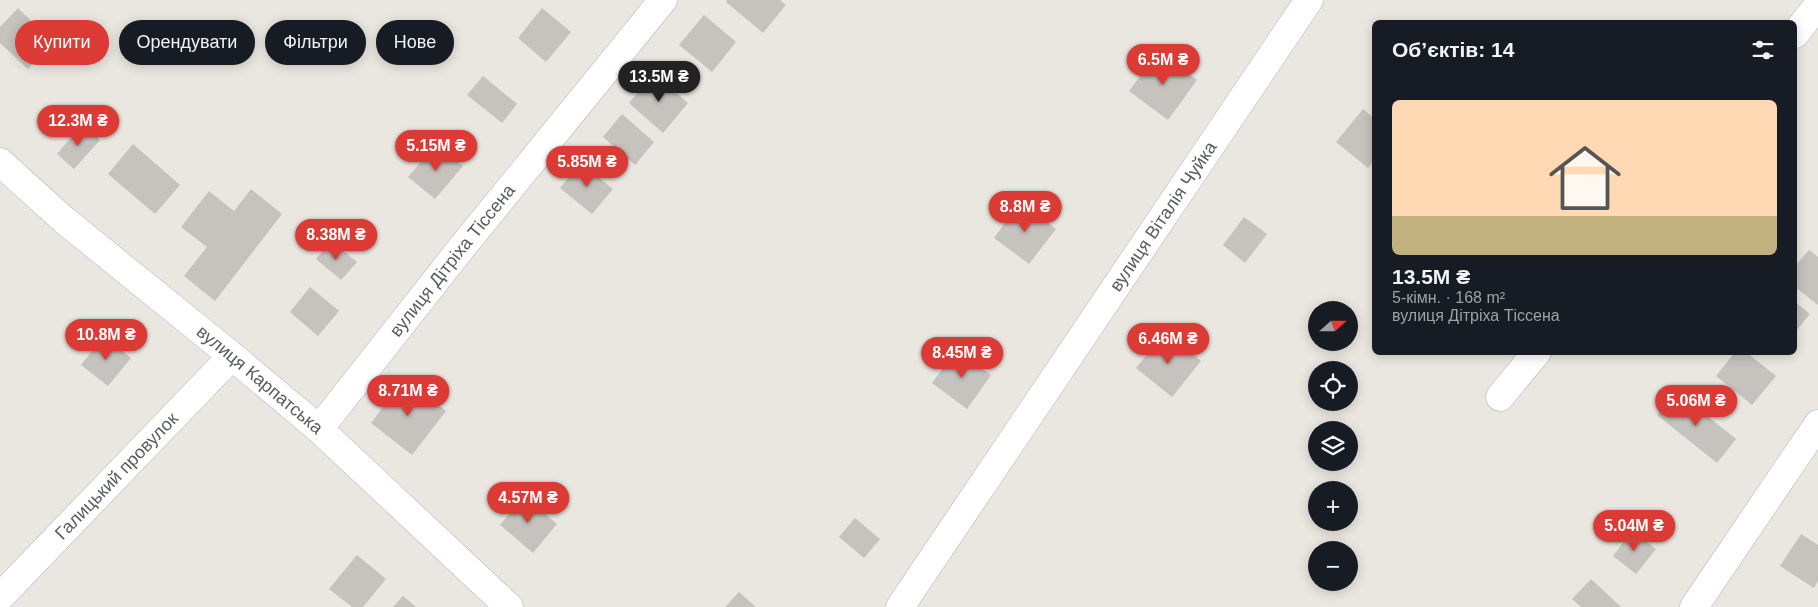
<!DOCTYPE html>
<html lang="uk">
<head>
<meta charset="utf-8">
<style>
	body { margin:0; font-family:Arial,sans-serif; background:#20242c; color:#f1f3f6; height:100vh; display:flex; flex-direction:column; font-size:19px; white-space:nowrap }
	* { box-sizing:border-box; margin:0 }
	p { font-size:16px; color:#9ea1a6 }
	.icon { flex:none; width:28px; height:28px; fill:none; stroke:currentColor; stroke-width:2; stroke-linecap:round; stroke-linejoin:round }
	.map { position:relative; flex:1; overflow:hidden }
	.drawer { position:absolute; left:1372px; top:20px; width:425px; height:335px; display:flex; flex-direction:column; background:#171b24; border-radius:8px; box-shadow:0 2px 12px #0003 }
	.drawer>* { flex:none }
	.hud { position:absolute; left:15px; top:20px; width:475px; height:45px; display:flex; gap:10px }
	.needle { width:32px; rotate:69deg }
	.controls { position:absolute; left:1308px; top:301px; display:grid; gap:10px }
	.controls a { display:grid; place-items:center; width:50px; height:50px; border-radius:50%; background:#171b24; box-shadow:0 2px 12px #0003; font-size:25px }
	.price { position:absolute; translate:-50% -42px; padding:0 11px; border-radius:18px; background:#db3a35; color:#fff; font-size:16px; line-height:32px; filter:drop-shadow(0 1px 2px #0008) }
	.price::after { content:''; position:absolute; left:50%; top:30px; width:15px; height:11px; margin-left:-8px; background:inherit; clip-path:polygon(0 0,100% 0,50% 100%) }
	.price.on { background:#222; color:#fff }
	ul { padding:0; list-style:none }
	li { display:grid; align-content:center; gap:10px; height:265px; padding:0 20px }
	li+li { border-top:1px solid #363941 }
	li span { display:grid; place-items:center; height:155px; border-radius:8px; color:#555 }
	li>.icon { margin-inline-start:auto }
	span .icon { width:90px; height:90px; fill:#fffc; stroke-width:1 }
	li b { font-size:21px }
	h2 { display:flex; justify-content:space-between; align-items:center; height:60px; padding:0 20px; font-size:21px }
	.chip { padding:0 18px; border-radius:22px; background:#171b24; box-shadow:0 2px 12px #0003; font-size:18px; line-height:45px }
	.chip.on { background:#db3a35; color:#fff }
	.map>svg:first-child { display:block }
	.building { fill:#c6c2bd }
	.lines { fill:none; stroke-linecap:round; stroke-linejoin:round }
	.minor-casing { stroke:#b0b3b7; stroke-width:29 }
	.minor { stroke:#fff; stroke-width:28 }
	.labels { text-anchor:middle; dominant-baseline:central; stroke-width:4; stroke-linejoin:round; paint-order:stroke }
	.street-label { font-size:18px; fill:#585c60; stroke:#fff }
</style>
</head>
<body>
<div class="map">
<svg width="1818" height="607" viewBox="0 0 1818 607">
	<rect width="100%" height="100%" fill="#eae7e0"/>
	<g class="building">
		<polygon points="727,0 780,0 786,5 763,33 726,2"/>
		<polygon points="18,8 53,42 28,69 0,43 0,27"/>
		<polygon points="542,8 571,32 546,62 518,38"/>
		<polygon points="704,15 736,42 712,72 679,45"/>
		<polygon points="1159,51 1197,80 1168,120 1129,91"/>
		<polygon points="654,74 688,103 663,133 629,103"/>
		<polygon points="483,76 517,104 502,123 467,95"/>
		<polygon points="1363,109 1375,119 1375,160 1368,168 1336,142"/>
		<polygon points="622,114 654,142 635,165 603,137"/>
		<polygon points="82,124 100,140 74,169 57,154"/>
		<polygon points="133,144 180,185 155,214 108,174"/>
		<polygon points="436,144 463,166 435,199 408,177"/>
		<polygon points="581,163 613,189 592,214 560,188"/>
		<polygon points="251,189 282,214 215,301 184,276 207,247 181,227 209,191 234,211"/>
		<polygon points="1020,202 1056,229 1029,264 994,238"/>
		<polygon points="1244,217 1267,234 1245,263 1223,245"/>
		<polygon points="331,241 357,262 341,280 316,259"/>
		<polygon points="1809,250 1818,257 1818,305 1795,287 1795,266"/>
		<polygon points="310,287 339,311 318,336 290,312"/>
		<polygon points="1795,302 1810,314 1795,332"/>
		<polygon points="1165,332 1201,361 1172,397 1136,368"/>
		<polygon points="104,336 131,358 108,386 81,365"/>
		<polygon points="956,350 991,375 967,409 932,383"/>
		<polygon points="1735,352 1746,352 1776,376 1752,405 1716,376"/>
		<polygon points="404,379 446,411 412,455 371,423"/>
		<polygon points="1676,391 1736,439 1717,463 1657,415"/>
		<polygon points="524,496 557,524 533,553 500,525"/>
		<polygon points="855,518 880,539 864,558 839,537"/>
		<polygon points="1632,531 1656,549 1636,574 1613,556"/>
		<polygon points="1801,534 1818,545 1818,581 1814,588 1780,566"/>
		<polygon points="357,555 386,579 363,607 352,607 329,589"/>
		<polygon points="1591,579 1621,607 1581,607 1572,599"/>
		<polygon points="739,592 756,607 725,607"/>
		<polygon points="403,596 416,607 393,607"/>
	</g>
	<g class="lines">
		<g class="minor-casing">
			<g id="minor">
				<polyline points="1795,34 1818,5"/>
				<path id="s1" d="M0 162 64 220 232 356 319 429 509 607"/>
				<polyline points="1500,397 1537,352"/>
				<path id="s2" d="M319 429 459 251 663 0"/>
				<path id="s3" d="M0 597 232 356"/>
				<path id="s4" d="M900 607 1309 0"/>
				<polyline points="1694,607 1818,424"/>
			</g>
		</g>
		<use href="#minor" class="minor"/>
	</g>
	<g class="labels">
		<g class="street-label">
			<text stroke="none"><textPath href="#s4" startOffset="471">вулиця Віталія Чуйка</textPath></text>
			<text stroke="none"><textPath href="#s2" startOffset="215">вулиця Дітріха Тіссена</textPath></text>
			<text stroke="none"><textPath href="#s1" startOffset="339">вулиця Карпатська</textPath></text>
			<text stroke="none"><textPath href="#s3" startOffset="168">Галицький провулок</textPath></text>
		</g>
	</g>
</svg>
<div class="controls">
<a><svg class="needle" viewBox="-14 -14 28 28"><path d="M0-13l5 13h-10z" fill="#e53935"/><path d="M0 13l5-13h-10z" fill="#9ea1a6"/></svg></a>
<a><svg class="icon" aria-label="locate" viewBox="0 0 24 24"><circle cx="12" cy="12" r="6"/><path d="M12 2v4M12 18v4M2 12h4M18 12h4"/></svg></a>
<a><svg class="icon" aria-label="layers" viewBox="0 0 24 24"><path d="M12 4l9 5-9 5-9-5zM3 14l9 5 9-5"/></svg></a>
<a>+</a>
<a>−</a>
</div>
<b class="price" style="left:1163px;top:86px">6.5M ₴</b>
<b class="price on" style="left:659px;top:103px">13.5M ₴</b>
<b class="price" style="left:78px;top:147px">12.3M ₴</b>
<b class="price" style="left:436px;top:172px">5.15M ₴</b>
<b class="price" style="left:587px;top:188px">5.85M ₴</b>
<b class="price" style="left:1025px;top:233px">8.8M ₴</b>
<b class="price" style="left:336px;top:261px">8.38M ₴</b>
<b class="price" style="left:106px;top:361px">10.8M ₴</b>
<b class="price" style="left:1168px;top:365px">6.46M ₴</b>
<b class="price" style="left:962px;top:379px">8.45M ₴</b>
<b class="price" style="left:408px;top:417px">8.71M ₴</b>
<b class="price" style="left:1696px;top:427px">5.06M ₴</b>
<b class="price" style="left:528px;top:524px">4.57M ₴</b>
<b class="price" style="left:1634px;top:552px">5.04M ₴</b>
<div class="hud">
<a class="chip on">Купити</a>
<a class="chip">Орендувати</a>
<a class="chip">Фільтри</a>
<a class="chip">Нове</a>
</div>
<section class="drawer">
<h2>Об’єктів: 14<svg class="icon" aria-label="filters" viewBox="0 0 24 24"><path d="M4 7h16M4 17h16"/><circle cx="9" cy="7" r="2"/><circle cx="15" cy="17" r="2"/></svg></h2>
<ul>
<li><span style="background:linear-gradient(#ffd9b3 75%,#c2b280 0)"><svg class="icon" aria-label="home" viewBox="0 0 24 24"><path d="M3 11l9-7 9 7M6 9v11h12V9"/></svg></span><div><b>13.5M ₴</b><p>5-кімн. · 168 m²</p><p>вулиця Дітріха Тіссена</p></div></li>
</ul>
</section>
</div>
</body>
</html>
